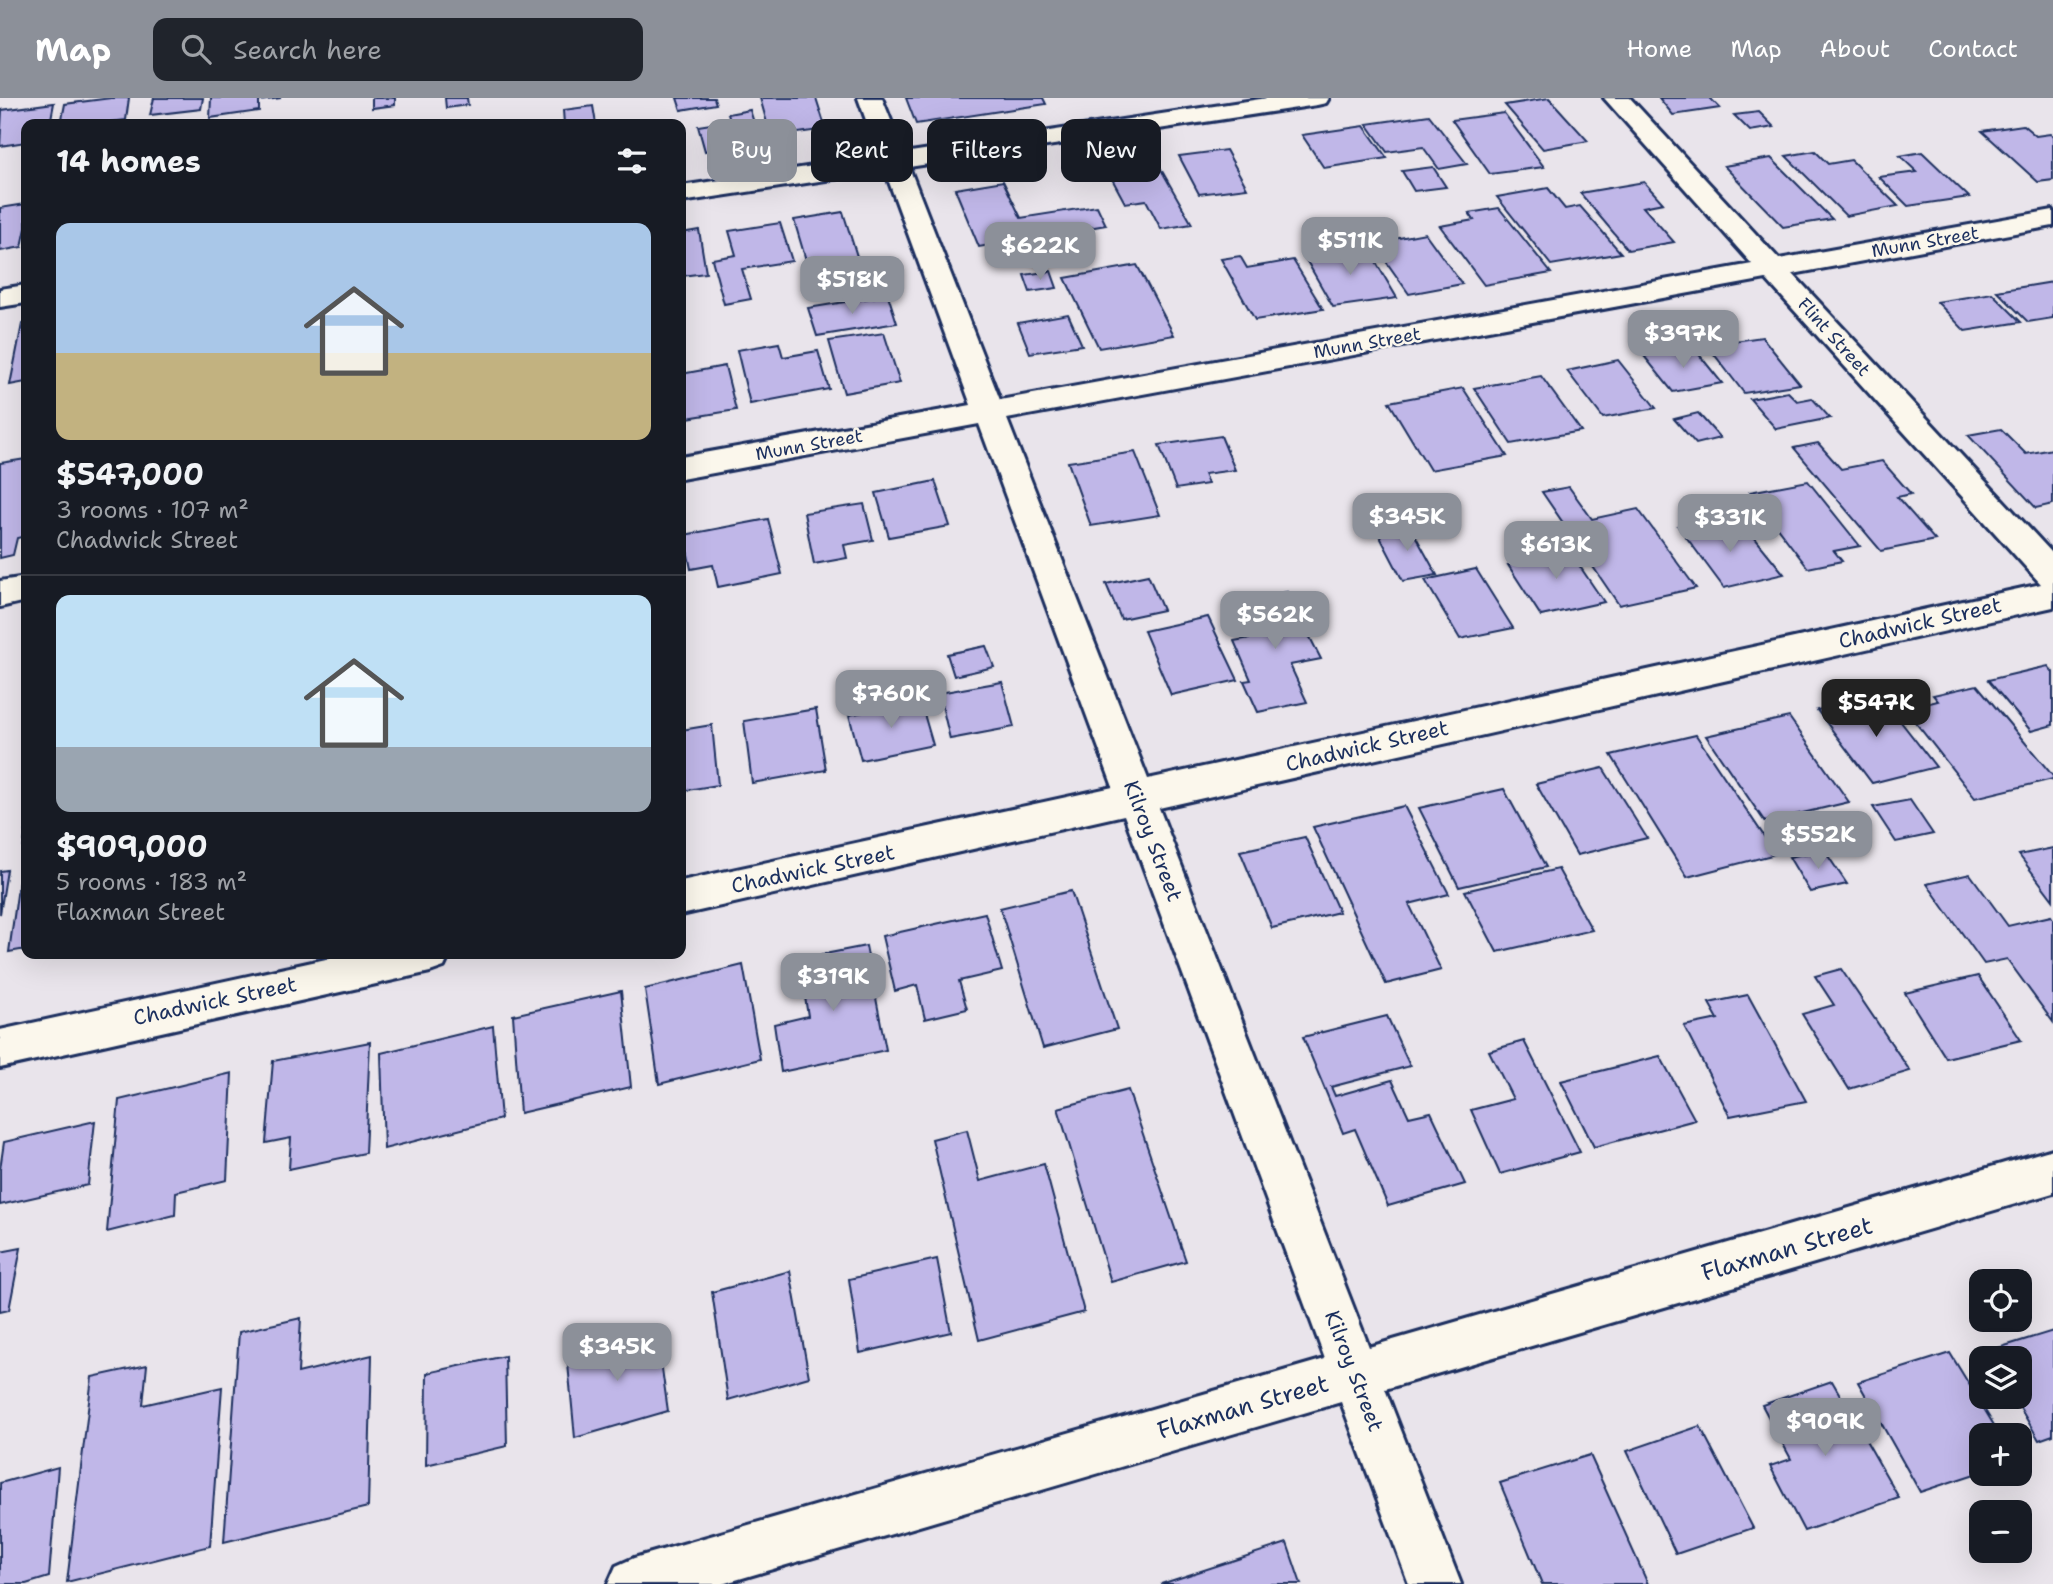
<!DOCTYPE html>
<html lang="en">
<head>
<meta charset="utf-8">
<style>
	body { margin:0; font-family:"Shantell Sans",sans-serif; background:#20242c; color:#f1f3f6; height:100vh; display:flex; flex-direction:column; font-size:26px; white-space:nowrap }
	* { box-sizing:border-box; margin:0 }
	p { font-size:23px; color:#9ea1a6 }
	.icon { flex:none; width:38px; height:38px; fill:none; stroke:currentColor; stroke-width:2; stroke-linecap:round; stroke-linejoin:round }
	.map { position:relative; flex:1; overflow:hidden }
	.side { position:absolute; left:21px; top:21px; width:665px; height:840px; display:flex; flex-direction:column; background:#171b24; border-radius:14px; box-shadow:0 7px 28px #0002 }
	.side>* { flex:none }
	.banner { position:absolute; left:707px; top:21px; width:665px; height:63px; display:flex; gap:14px }
	.buttons { position:absolute; left:1969px; top:1171px; display:grid; gap:14px }
	.buttons a { display:grid; place-items:center; width:63px; height:63px; border-radius:14px; background:#171b24; box-shadow:0 7px 28px #0002; font-size:35px }
	.price { position:absolute; translate:-50% -60px; padding:0 16px; border-radius:14px; background:#8c9099; color:#fff; font-size:23px; line-height:46px; filter:drop-shadow(0 2px 4px #0008) }
	.price::after { content:''; position:absolute; left:50%; top:42px; width:21px; height:16px; margin-left:-10px; background:inherit; clip-path:polygon(0 0,100% 0,50% 100%) }
	.price.on { background:#222; color:#fff }
	ul { padding:0; list-style:none }
	li { display:grid; align-content:center; gap:14px; height:371px; padding:0 35px }
	li+li { border-top:2px solid #363941 }
	li span { display:grid; place-items:center; height:217px; border-radius:14px; color:#555 }
	li>.icon { margin-inline-start:auto }
	span .icon { width:126px; height:126px; fill:#fffc; stroke-width:1 }
	li b { font-size:30px }
	h2 { display:flex; justify-content:space-between; align-items:center; height:84px; padding:0 35px; font-size:30px }
	.tag { padding:0 24px; border-radius:14px; background:#171b24; box-shadow:0 7px 28px #0002; font-size:24px; line-height:63px }
	.tag.on { background:#8c9099; color:#fff }
	header { display:flex; align-items:center; gap:42px; box-sizing:border-box; height:98px; padding:0 35px; background:#8c9099; color:#fff }
	header strong { font-size:33px }
	nav { display:flex; gap:38px; margin-inline-start:auto; font-size:24px }
	.search { width:490px; height:63px; background:#20242c; display:flex; align-items:center; gap:18px; box-sizing:border-box; padding:0 24px; border-radius:14px; color:#9ea1a6; font-size:26px }
	.map>svg:first-child { display:block }
	.building { fill:#c0b7e8; stroke:#1b2f5e; stroke-width:2 }
	.lines { fill:none; stroke-linecap:round; stroke-linejoin:round }
	.minor-casing { stroke:#1b2f5e; stroke-width:6 }
	.minor { fill:#fbf7ec; fill-rule:evenodd }
	.labels { text-anchor:middle; dominant-baseline:central; stroke-width:5; stroke-linejoin:round; paint-order:stroke }
	.far-street-label { font-size:18px; fill:#1b2f5e; stroke:#fbf7ec }
	.street-label { font-size:21px; fill:#1b2f5e; stroke:#fbf7ec }
	.near-street-label { font-size:24px; fill:#1b2f5e; stroke:#fbf7ec }
</style>
</head>
<body>
<header>
<strong>Map</strong>
<div class="search"><svg class="icon" aria-label="search" viewBox="0 0 24 24"><circle cx="10" cy="10" r="6"/><path d="M15 15l6 6"/></svg>Search here</div>
<nav><a>Home</a><a>Map</a><a>About</a><a>Contact</a></nav>
</header>
<div class="map">
<svg width="2053" height="1486" viewBox="0 0 2053 1486">
	<rect width="100%" height="100%" fill="#e9e4eb"/>
	<filter id="ink" filterUnits="userSpaceOnUse"><feTurbulence type="fractalNoise" baseFrequency=".0143" numOctaves="2"/><feDisplacementMap in="SourceGraphic" scale="14" xChannelSelector="R" yChannelSelector="G"/><feConvolveMatrix kernelMatrix="1 2 1 2 8 2 1 2 1" color-interpolation-filters="sRGB"/></filter>
	<g filter="url(#ink)">
		<g class="building">
			<polygon points="111,0 129,0 126,22 93,26 61,26 65,6"/>
			<polygon points="154,0 203,0 201,11 150,17"/>
			<polygon points="211,0 281,0 259,3 259,13 210,20"/>
			<polygon points="372,0 395,0 395,7 372,10"/>
			<polygon points="445,0 467,0 468,7 446,10"/>
			<polygon points="677,0 714,0 716,6 681,12"/>
			<polygon points="760,0 816,0 826,31 771,39"/>
			<polygon points="906,0 1043,0 1046,6 916,26"/>
			<polygon points="1549,0 1588,43 1543,51 1505,7"/>
			<polygon points="1659,0 1710,0 1720,10 1673,17"/>
			<polygon points="54,5 50,26 26,26 26,44 0,48 2,12"/>
			<polygon points="593,8 596,26 564,26 563,12"/>
			<polygon points="750,12 760,44 705,53 698,28 730,23 728,16"/>
			<polygon points="1759,14 1774,29 1750,33 1734,17"/>
			<polygon points="1504,15 1544,69 1490,76 1452,22"/>
			<polygon points="1429,17 1467,66 1439,71 1423,49 1387,54 1367,26"/>
			<polygon points="2023,27 2036,38 2050,36 2053,38 2053,82 2038,84 1982,33"/>
			<polygon points="1364,28 1387,60 1324,70 1302,37"/>
			<polygon points="1226,52 1247,90 1199,96 1179,58"/>
			<polygon points="1815,53 1828,66 1851,62 1898,108 1846,118 1786,58"/>
			<polygon points="1922,54 1969,99 1908,108 1879,79 1917,74 1900,58"/>
			<polygon points="1154,59 1192,126 1161,131 1146,102 1125,105 1104,66"/>
			<polygon points="1771,60 1832,121 1783,129 1724,68"/>
			<polygon points="1433,69 1446,89 1414,93 1402,73"/>
			<polygon points="1003,83 1021,120 1097,108 1106,127 979,149 955,91"/>
			<polygon points="1644,84 1663,105 1643,109 1674,144 1628,152 1580,95"/>
			<polygon points="1548,90 1565,111 1580,108 1621,155 1551,167 1497,99"/>
			<polygon points="26,106 26,130 22,149 0,153 0,110"/>
			<polygon points="1499,110 1551,175 1484,187 1440,128 1474,122 1469,115"/>
			<polygon points="843,114 861,171 811,179 794,122"/>
			<polygon points="780,125 792,163 742,171 751,201 724,206 712,161 736,157 729,133"/>
			<polygon points="699,132 706,175 681,178 681,135"/>
			<polygon points="1425,135 1462,186 1409,196 1373,145"/>
			<polygon points="1367,149 1397,200 1333,209 1304,158"/>
			<polygon points="1240,158 1247,170 1293,162 1323,211 1255,222 1221,161"/>
			<polygon points="1137,167 1174,237 1099,250 1065,180"/>
			<polygon points="1051,173 1057,190 1030,194 1024,177"/>
			<polygon points="2053,184 2053,220 2028,224 1997,193"/>
			<polygon points="1992,195 2021,224 1965,233 1937,204"/>
			<polygon points="888,197 897,225 817,238 808,210"/>
			<polygon points="1068,216 1082,247 1030,255 1018,225"/>
			<polygon points="26,225 26,284 10,287 22,226"/>
			<polygon points="884,235 900,285 844,295 829,243"/>
			<polygon points="1762,239 1800,286 1744,295 1707,247"/>
			<polygon points="779,245 783,259 818,253 829,291 750,306 737,252"/>
			<polygon points="1693,249 1722,285 1673,294 1644,258"/>
			<polygon points="1618,262 1656,310 1603,320 1567,273"/>
			<polygon points="725,268 736,312 681,321 681,276"/>
			<polygon points="1541,278 1581,333 1511,346 1474,290"/>
			<polygon points="1463,290 1507,358 1430,372 1389,304"/>
			<polygon points="1788,294 1797,303 1812,300 1830,320 1776,331 1750,301"/>
			<polygon points="1698,315 1720,340 1696,346 1674,321"/>
			<polygon points="2001,331 2026,356 2053,351 2053,406 2036,410 1968,337"/>
			<polygon points="1221,338 1235,372 1204,376 1208,386 1176,391 1159,347"/>
			<polygon points="1818,345 1841,371 1882,363 1911,396 1897,399 1935,442 1881,453 1794,350"/>
			<polygon points="1135,354 1160,417 1091,428 1068,364"/>
			<polygon points="26,361 26,438 17,440 13,457 0,460 0,365"/>
			<polygon points="935,383 950,428 889,439 876,395"/>
			<polygon points="1808,383 1860,448 1834,453 1842,463 1808,470 1750,394"/>
			<polygon points="1569,389 1592,421 1638,411 1696,490 1619,507 1542,394"/>
			<polygon points="864,406 873,442 844,447 847,460 814,466 804,415"/>
			<polygon points="768,421 782,476 718,489 713,467 691,471 684,437"/>
			<polygon points="1712,421 1727,440 1751,435 1784,476 1724,490 1678,428"/>
			<polygon points="1410,428 1437,477 1403,483 1377,433"/>
			<polygon points="1562,442 1604,504 1541,518 1508,467 1549,458 1541,446"/>
			<polygon points="1476,471 1513,530 1460,541 1425,482"/>
			<polygon points="1148,477 1163,512 1121,521 1106,486"/>
			<polygon points="1287,494 1321,561 1290,567 1307,604 1258,614 1244,583 1251,582 1234,543 1255,539 1238,504"/>
			<polygon points="1208,519 1238,582 1171,597 1144,533"/>
			<polygon points="986,548 994,569 954,578 947,556"/>
			<polygon points="2048,568 2053,574 2053,627 2031,633 1988,582"/>
			<polygon points="1002,584 1014,629 950,641 939,595"/>
			<polygon points="1977,587 2053,678 2053,681 1975,700 1905,611 1938,603 1933,597"/>
			<polygon points="1880,597 1936,669 1872,685 1817,612"/>
			<polygon points="920,602 933,647 861,662 849,617"/>
			<polygon points="816,611 826,672 752,685 744,623"/>
			<polygon points="1789,619 1849,704 1765,724 1706,638"/>
			<polygon points="712,627 718,687 681,693 681,632"/>
			<polygon points="1696,637 1776,756 1687,779 1611,657"/>
			<polygon points="1603,670 1647,740 1577,757 1536,686"/>
			<polygon points="1504,691 1546,769 1459,789 1419,710"/>
			<polygon points="1910,702 1933,736 1896,744 1873,709"/>
			<polygon points="1404,708 1449,796 1409,806 1441,872 1386,886 1313,729"/>
			<polygon points="26,732 26,851 9,854"/>
			<polygon points="1305,739 1339,814 1272,830 1240,753"/>
			<polygon points="2053,750 2053,802 2019,757"/>
			<polygon points="1824,752 1847,786 1810,794 1789,759"/>
			<polygon points="1558,771 1592,832 1497,854 1465,793"/>
			<polygon points="7,772 0,816 0,773"/>
			<polygon points="1970,776 2008,828 2051,818 2053,821 2053,924 2007,861 1984,866 1927,786"/>
			<polygon points="1071,793 1117,931 1043,950 1000,810"/>
			<polygon points="985,815 1002,873 959,883 967,911 925,921 917,887 895,893 882,838"/>
			<polygon points="866,848 886,952 781,974 774,926 808,918 799,861"/>
			<polygon points="743,867 760,961 659,986 645,891"/>
			<polygon points="1841,871 1910,973 1849,991 1802,916 1834,907 1815,878"/>
			<polygon points="1978,878 2021,942 1946,960 1905,895"/>
			<polygon points="621,893 631,989 520,1015 513,917"/>
			<polygon points="1748,897 1806,1003 1730,1018 1684,928 1718,921 1709,905"/>
			<polygon points="1387,918 1410,968 1331,989 1335,998 1392,982 1409,1019 1431,1014 1465,1086 1388,1108 1355,1031 1343,1035 1303,939"/>
			<polygon points="493,928 501,1021 384,1051 381,955"/>
			<polygon points="1524,943 1580,1054 1500,1076 1471,1012 1513,1001 1489,953"/>
			<polygon points="370,944 365,1055 289,1071 291,1040 266,1045 273,963"/>
			<polygon points="1660,958 1695,1022 1594,1049 1561,983"/>
			<polygon points="232,975 227,1082 176,1094 175,1117 107,1134 119,1002"/>
			<polygon points="1128,992 1186,1163 1111,1184 1058,1010"/>
			<polygon points="95,1023 88,1087 0,1107 0,1071 4,1044"/>
			<polygon points="967,1032 980,1083 1044,1066 1084,1214 979,1242 932,1041"/>
			<polygon points="21,1150 9,1212 0,1214 0,1154"/>
			<polygon points="937,1161 951,1234 860,1255 849,1181"/>
			<polygon points="790,1173 809,1279 728,1302 712,1194"/>
			<polygon points="301,1220 298,1275 372,1257 368,1409 224,1444 239,1234"/>
			<polygon points="656,1229 668,1313 575,1340 567,1255"/>
			<polygon points="2053,1233 2053,1337 2039,1342 2013,1298 2020,1298 2020,1260 1989,1260 1985,1254"/>
			<polygon points="1950,1255 2000,1337 1981,1337 1981,1374 1920,1394 1858,1284"/>
			<polygon points="505,1258 507,1348 426,1367 427,1275"/>
			<polygon points="147,1267 143,1307 222,1289 210,1448 67,1484 92,1279"/>
			<polygon points="1832,1283 1899,1400 1804,1433 1770,1368 1791,1361 1762,1307"/>
			<polygon points="1700,1328 1753,1430 1676,1456 1627,1353"/>
			<polygon points="1590,1357 1648,1486 1542,1486 1500,1385"/>
			<polygon points="58,1369 49,1479 26,1486 0,1486 0,1385"/>
			<polygon points="1287,1445 1301,1486 1161,1486"/>
		</g>
		<g class="lines">
			<g class="minor-casing">
				<g id="minor">
					<path d="M858 0H882L904 55 1267 0H1329L1326 5 1317 7 909 69 1000 302 1752 166 1604 0H1630L1779 161 2053 112V128L1793 176 2053 456V509L1159 710 1369 1249 2053 1051V1095L1385 1291 1461 1486H1409L1341 1304 722 1486H608L616 1468 634 1460 1325 1261 1124 717 681 817V783L1113 689 979 326 681 381V359L971 307 885 73 681 104V88L879 58ZM1766 181 2041 486 1148 681 1007 321Z"/>
					<polygon points="26,187 26,205 0,209 0,191"/>
					<polygon points="26,479 26,503 0,509 0,483"/>
					<polygon points="349,856 450,856 444,869 430,874 0,970 0,932"/>
				</g>
			</g>
			<use href="#minor" class="minor"/>
		</g>
	</g>
	<g class="labels">
		<g class="far-street-label">
			<text transform="translate(1925 144) rotate(-10)">Munn Street</text>
			<text transform="translate(1834 239) rotate(48)">Flint Street</text>
			<text transform="translate(1367 245) rotate(-10)">Munn Street</text>
			<text transform="translate(809 347) rotate(-10)">Munn Street</text>
		</g>
		<g class="street-label">
			<text transform="translate(1920 525) rotate(-13)">Chadwick Street</text>
			<text transform="translate(1367 648) rotate(-13)">Chadwick Street</text>
			<text transform="translate(1153 743) rotate(69)">Kilroy Street</text>
			<text transform="translate(813 771) rotate(-12)">Chadwick Street</text>
			<text transform="translate(215 903) rotate(-12)">Chadwick Street</text>
			<text transform="translate(1354 1273) rotate(69)">Kilroy Street</text>
		</g>
		<g class="near-street-label">
			<text transform="translate(1787 1151) rotate(-16)">Flaxman Street</text>
			<text transform="translate(1243 1309) rotate(-16)">Flaxman Street</text>
		</g>
	</g>
</svg>
<div class="buttons">
<a><svg class="icon" aria-label="locate" viewBox="0 0 24 24"><circle cx="12" cy="12" r="6"/><path d="M12 2v4M12 18v4M2 12h4M18 12h4"/></svg></a>
<a><svg class="icon" aria-label="layers" viewBox="0 0 24 24"><path d="M12 4l9 5-9 5-9-5zM3 14l9 5 9-5"/></svg></a>
<a>+</a>
<a>−</a>
</div>
<b class="price" style="left:1350px;top:179px">$511K</b>
<b class="price" style="left:1040px;top:184px">$622K</b>
<b class="price" style="left:852px;top:218px">$518K</b>
<b class="price" style="left:1683px;top:272px">$397K</b>
<b class="price" style="left:1407px;top:455px">$345K</b>
<b class="price" style="left:1730px;top:456px">$331K</b>
<b class="price" style="left:1556px;top:483px">$613K</b>
<b class="price" style="left:1275px;top:553px">$562K</b>
<b class="price" style="left:891px;top:632px">$760K</b>
<b class="price on" style="left:1876px;top:641px">$547K</b>
<b class="price" style="left:1818px;top:773px">$552K</b>
<b class="price" style="left:833px;top:915px">$319K</b>
<b class="price" style="left:617px;top:1285px">$345K</b>
<b class="price" style="left:1825px;top:1360px">$909K</b>
<div class="banner">
<a class="tag on">Buy</a>
<a class="tag">Rent</a>
<a class="tag">Filters</a>
<a class="tag">New</a>
</div>
<section class="side">
<h2>14 homes<svg class="icon" aria-label="filters" viewBox="0 0 24 24"><path d="M4 7h16M4 17h16"/><circle cx="9" cy="7" r="2"/><circle cx="15" cy="17" r="2"/></svg></h2>
<ul>
<li><span style="background:linear-gradient(#a9c7e8 60%,#c2b280 0)"><svg class="icon" aria-label="home" viewBox="0 0 24 24"><path d="M3 11l9-7 9 7M6 9v11h12V9"/></svg></span><div><b>$547,000</b><p>3 rooms · 107 m²</p><p>Chadwick Street</p></div></li>
<li><span style="background:linear-gradient(#bfe0f5 70%,#9aa5b1 0)"><svg class="icon" aria-label="home" viewBox="0 0 24 24"><path d="M3 11l9-7 9 7M6 9v11h12V9"/></svg></span><div><b>$909,000</b><p>5 rooms · 183 m²</p><p>Flaxman Street</p></div></li>
</ul>
</section>
</div>
</body>
</html>
